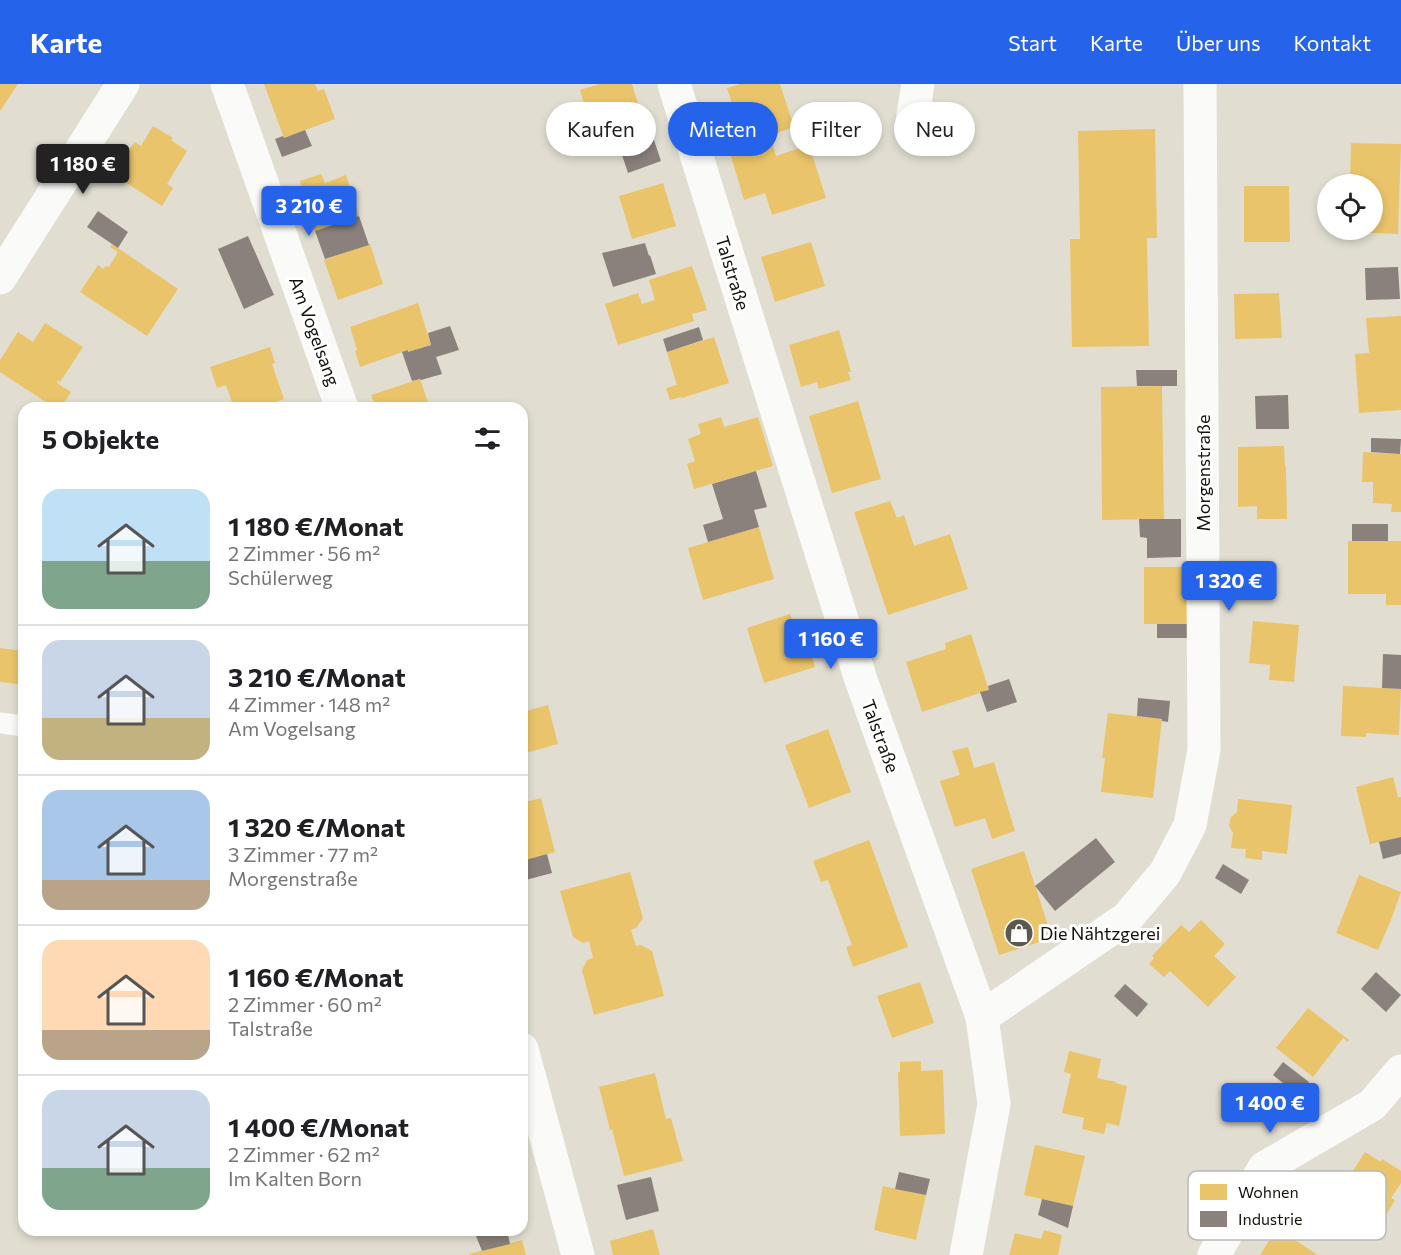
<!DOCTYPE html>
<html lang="de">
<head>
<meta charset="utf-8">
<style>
	body { margin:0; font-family:Commissioner,sans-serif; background:#f2f2f2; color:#202124; height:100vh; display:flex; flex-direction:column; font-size:22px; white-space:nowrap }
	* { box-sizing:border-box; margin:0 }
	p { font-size:20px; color:#757577 }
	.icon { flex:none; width:33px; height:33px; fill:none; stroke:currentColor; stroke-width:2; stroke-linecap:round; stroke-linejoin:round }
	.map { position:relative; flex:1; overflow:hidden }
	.panel { position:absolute; left:18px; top:318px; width:510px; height:834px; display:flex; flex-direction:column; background:#fff; border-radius:18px; box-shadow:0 3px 9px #0003 }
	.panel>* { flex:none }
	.guide { position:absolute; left:546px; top:18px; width:570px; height:54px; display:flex; gap:12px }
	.buttons { position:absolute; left:1317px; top:90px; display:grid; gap:12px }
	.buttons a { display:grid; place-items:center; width:66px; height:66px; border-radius:50%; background:#fff; box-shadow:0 3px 9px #0003; font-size:30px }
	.price { position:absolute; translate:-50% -51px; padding:0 14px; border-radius:6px; background:#2563eb; color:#fff; font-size:20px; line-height:39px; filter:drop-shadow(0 2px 3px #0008) }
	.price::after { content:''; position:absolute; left:50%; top:36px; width:18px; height:14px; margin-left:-9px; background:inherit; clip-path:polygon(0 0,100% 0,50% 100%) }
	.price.on { background:#222; color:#fff }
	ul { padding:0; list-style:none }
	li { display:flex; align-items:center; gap:18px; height:150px; padding:0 24px }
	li+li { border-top:2px solid #e0e0e0 }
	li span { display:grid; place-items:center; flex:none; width:168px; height:120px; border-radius:18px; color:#555 }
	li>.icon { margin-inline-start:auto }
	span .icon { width:72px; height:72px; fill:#fffc; stroke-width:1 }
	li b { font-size:26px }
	h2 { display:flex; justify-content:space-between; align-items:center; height:72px; padding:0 24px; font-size:26px }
	.chip { padding:0 21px; border-radius:27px; background:#fff; box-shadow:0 3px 9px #0003; font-size:21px; line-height:54px }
	.chip.on { background:#2563eb; color:#fff }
	header { display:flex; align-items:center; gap:36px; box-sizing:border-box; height:84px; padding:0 30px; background:#2563eb; color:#fff }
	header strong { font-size:28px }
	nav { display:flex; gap:33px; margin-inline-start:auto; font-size:21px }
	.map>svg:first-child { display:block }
	.homes { fill:#e9c46a }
	.industry { fill:#8a817c }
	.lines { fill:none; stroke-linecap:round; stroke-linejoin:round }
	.lane { stroke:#fafaf8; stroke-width:21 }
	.street { stroke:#fafaf8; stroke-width:33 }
	.labels { text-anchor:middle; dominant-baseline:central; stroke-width:6; stroke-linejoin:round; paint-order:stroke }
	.street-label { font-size:18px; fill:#14120a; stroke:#fff }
	.poi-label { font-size:18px; fill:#14120a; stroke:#fff; text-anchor:start }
	.key { fill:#fff; stroke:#b8b8b6; stroke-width:1.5 }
	.key-label { font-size:16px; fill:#14120a }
</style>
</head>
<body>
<header>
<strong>Karte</strong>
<nav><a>Start</a><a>Karte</a><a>Über uns</a><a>Kontakt</a></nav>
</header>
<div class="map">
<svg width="1401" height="1171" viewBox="0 0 1401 1171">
	<rect width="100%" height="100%" fill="#e1ded1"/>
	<g class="homes">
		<polygon points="0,0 18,0 0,27"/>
		<polygon points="264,0 315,0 318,7 324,5 335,35 284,54"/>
		<polygon points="599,0 632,0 643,36 626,41 627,45 595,54 580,6"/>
		<polygon points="740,0 780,0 794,43 777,49 774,41 758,46 757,44 741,48 727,4"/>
		<polygon points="153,42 173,54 171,56 187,67 167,100 173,104 162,122 113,90 135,58 141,62"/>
		<polygon points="1155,45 1157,154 1147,154 1149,262 1072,263 1070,155 1080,155 1078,47"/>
		<polygon points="772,57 776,72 809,61 826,114 772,131 765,109 744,116 730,69"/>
		<polygon points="1351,59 1401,60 1398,150 1349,148 1349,146 1372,146 1372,100 1350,100"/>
		<polygon points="321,90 325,99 346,91 359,132 315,147 301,107 302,107 300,97"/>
		<polygon points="663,99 676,142 632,155 619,112"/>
		<polygon points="1244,102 1289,102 1290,158 1244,158"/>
		<polygon points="811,158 825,202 775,218 761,173"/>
		<polygon points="112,160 178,205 147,252 80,208 98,181 103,185 106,182 109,183 118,168 110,163"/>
		<polygon points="370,160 383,200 338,216 324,176"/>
		<polygon points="692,182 707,226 692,230 694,237 618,261 605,220 638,209 642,220 655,216 649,196"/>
		<polygon points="1279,209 1282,254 1235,255 1234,210"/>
		<polygon points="418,219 431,261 408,268 408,266 360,283 355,267 357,266 350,243"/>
		<polygon points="1401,232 1401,326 1359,329 1355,270 1369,269 1366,234"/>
		<polygon points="45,239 83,263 60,298 58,296 57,299 71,308 60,324 55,324 0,288 0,276 18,248 33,258"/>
		<polygon points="839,246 851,288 848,288 851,296 819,305 817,298 801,303 789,261"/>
		<polygon points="714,253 729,299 682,314 681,313 670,316 666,304 677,301 667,268"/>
		<polygon points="270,263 275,279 272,280 284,315 276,318 278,324 234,324 226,301 217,304 210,283"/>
		<polygon points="420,295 430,324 376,324 371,311"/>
		<polygon points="1162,302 1164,435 1102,436 1101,303"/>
		<polygon points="858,317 881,395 832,409 809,332"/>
		<polygon points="721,333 724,343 758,333 773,382 694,405 687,380 695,377 688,355 701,350 698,340"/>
		<polygon points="1284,362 1285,382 1286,383 1287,435 1257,435 1257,422 1238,423 1238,363"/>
		<polygon points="1363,368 1401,370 1401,428 1391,428 1392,420 1373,419 1373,398 1362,398"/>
		<polygon points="890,417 897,434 904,431 914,462 950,450 968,505 888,531 854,428"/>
		<polygon points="759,443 774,495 703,516 688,464"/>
		<polygon points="1348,457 1401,457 1401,521 1386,521 1386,510 1348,510"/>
		<polygon points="1144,483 1189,483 1190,540 1144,540"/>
		<polygon points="790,530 800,562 808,560 815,583 764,599 747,544"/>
		<polygon points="1253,537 1299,541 1294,598 1269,596 1270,581 1249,579"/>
		<polygon points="971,550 989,606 922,628 906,578 946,565 945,559"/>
		<polygon points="0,564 24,567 19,600 0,598"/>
		<polygon points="1343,602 1401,605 1399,651 1366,649 1366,653 1341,652"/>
		<polygon points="548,621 558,660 522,670 522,628"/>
		<polygon points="1108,629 1162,635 1153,714 1101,708 1105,674 1102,674"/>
		<polygon points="828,645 851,708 809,724 785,661"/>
		<polygon points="968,663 974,684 994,678 1015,747 992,755 985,734 955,743 940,697 960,691 952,667"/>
		<polygon points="1393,693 1398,713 1401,713 1401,753 1370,760 1356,703"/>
		<polygon points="541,714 555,768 522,777 522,719"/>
		<polygon points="1238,715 1292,721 1287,770 1262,767 1262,776 1245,774 1246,765 1231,764 1233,749 1229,742 1231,733 1237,728"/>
		<polygon points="869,756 908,863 853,883 846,863 852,861 828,796 821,798 813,777"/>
		<polygon points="1024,767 1052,854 999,871 971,785"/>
		<polygon points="630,788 643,834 636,844 631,846 636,862 641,861 652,867 664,912 594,931 582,886 587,876 593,874 589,857 583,859 573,853 560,807"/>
		<polygon points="1359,791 1401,808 1391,836 1378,866 1336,849"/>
		<polygon points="1201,836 1225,860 1214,872 1236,893 1208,923 1170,887 1164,893 1149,880 1154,874 1152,872 1181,841 1189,848"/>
		<polygon points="920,898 934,939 892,954 877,912"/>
		<polygon points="1308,924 1349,956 1348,958 1343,954 1313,993 1276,964"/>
		<polygon points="1069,967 1101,975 1097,994 1116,998 1115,999 1127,1002 1119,1042 1107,1039 1104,1050 1082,1045 1084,1034 1062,1029 1071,990 1064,988"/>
		<polygon points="921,977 921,987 943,986 945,1050 900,1052 898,988 900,988 900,978"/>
		<polygon points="655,989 666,1035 671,1034 683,1077 624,1092 612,1045 610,1046 599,1003"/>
		<polygon points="1035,1061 1085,1072 1073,1122 1024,1111"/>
		<polygon points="1365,1068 1381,1078 1382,1075 1401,1087 1401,1099 1391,1114 1395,1116 1379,1143 1351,1125 1359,1112 1354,1109 1346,1112 1340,1108 1339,1100 1343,1093 1349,1093"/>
		<polygon points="883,1102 926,1111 916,1156 874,1146"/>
		<polygon points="1277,1144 1318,1171 1260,1171"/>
		<polygon points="653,1145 660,1171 613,1171 610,1157"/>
		<polygon points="1044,1146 1062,1151 1058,1171 1009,1171 1015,1149 1041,1155"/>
		<polygon points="522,1156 526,1171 469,1171 469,1170"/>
	</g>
	<g class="industry">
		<polygon points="650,44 661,77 628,89 617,56"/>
		<polygon points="305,46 312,62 282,73 275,55 283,52 284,54"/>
		<polygon points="98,127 128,148 118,164 87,143"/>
		<polygon points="359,132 369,161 325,175 315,147"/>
		<polygon points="248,152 274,211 244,225 218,165"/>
		<polygon points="645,159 649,172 650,171 656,190 613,203 602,169"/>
		<polygon points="1398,183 1400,215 1366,216 1365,184"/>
		<polygon points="450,242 459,266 436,273 442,290 421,296 420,295 412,297 402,268 408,266 408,268 431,261 428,249"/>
		<polygon points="699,243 703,256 667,268 663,255"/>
		<polygon points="1136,286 1177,286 1177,302 1137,302"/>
		<polygon points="1288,311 1289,345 1256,345 1255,312"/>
		<polygon points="1371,354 1401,355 1400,370 1371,368"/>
		<polygon points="756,387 767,423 754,426 759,443 708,458 703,441 723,435 712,400"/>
		<polygon points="1139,435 1181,435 1181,473 1147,474 1147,454 1140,453"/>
		<rect x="1352" y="440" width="36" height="17"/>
		<rect x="1157" y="540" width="30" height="14"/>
		<polygon points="1383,570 1401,571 1401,605 1382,604"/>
		<polygon points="1009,595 1017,618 987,628 980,608 989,606 988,602"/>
		<polygon points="1138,614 1170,617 1168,638 1162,637 1162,635 1137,632"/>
		<polygon points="1401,753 1401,770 1383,775 1379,758"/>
		<polygon points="1096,754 1115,778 1055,827 1035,802"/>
		<polygon points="547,770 552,789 522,797 522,777"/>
		<polygon points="1223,780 1249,796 1241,810 1215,794"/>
		<polygon points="1376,888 1401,911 1386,928 1361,905"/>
		<polygon points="1125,900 1148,920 1137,933 1114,912"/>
		<polygon points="1283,978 1309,998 1298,1011 1273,991"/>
		<polygon points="899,1088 930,1095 926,1111 895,1105"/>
		<polygon points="651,1093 659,1127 626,1136 617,1101"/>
		<polygon points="1042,1115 1073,1122 1068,1144 1038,1131"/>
		<polygon points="500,1146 507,1146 510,1160 482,1167 476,1152"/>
	</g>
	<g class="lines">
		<polyline class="lane" points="0,639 24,642"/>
		<g class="street">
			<polyline points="227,0 342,324"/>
			<polyline points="674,0 861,596 982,933 994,1020 966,1171"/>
			<polyline points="911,43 918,0"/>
			<polyline points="0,194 123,0"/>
			<polyline points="982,933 1127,834 1165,789 1190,741 1204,666 1200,0"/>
			<polyline points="522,965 578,1171"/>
			<polyline points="1214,1171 1264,1084 1372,1021 1401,987"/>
		</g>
	</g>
	<defs>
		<g id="shop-disc" transform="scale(1.5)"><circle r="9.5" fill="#5c5950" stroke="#fff"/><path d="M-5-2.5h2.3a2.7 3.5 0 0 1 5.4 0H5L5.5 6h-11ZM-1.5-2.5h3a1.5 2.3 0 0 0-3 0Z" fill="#fff"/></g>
	</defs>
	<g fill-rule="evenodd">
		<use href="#shop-disc" x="1019" y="849"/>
	</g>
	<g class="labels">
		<g class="street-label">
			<text transform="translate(733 189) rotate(73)">Talstraße</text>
			<text transform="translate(315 247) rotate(70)">Am Vogelsang</text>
			<text transform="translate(1203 389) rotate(-90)">Morgenstraße</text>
			<text transform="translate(881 652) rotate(70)">Talstraße</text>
		</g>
		<g class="poi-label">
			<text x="1040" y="849">Die Nähtzgerei</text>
		</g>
	</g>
	<rect x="1188" y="1087" width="198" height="69" rx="9" class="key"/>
	<rect x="1200" y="1100" width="27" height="16" fill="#e9c46a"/>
	<rect x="1200" y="1127" width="27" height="16" fill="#8a817c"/>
	<g class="key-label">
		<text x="1238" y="1114">Wohnen</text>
		<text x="1238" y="1141">Industrie</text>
	</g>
</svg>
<div class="buttons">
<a><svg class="icon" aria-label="locate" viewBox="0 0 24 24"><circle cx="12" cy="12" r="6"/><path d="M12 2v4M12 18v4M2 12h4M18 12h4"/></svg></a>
</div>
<b class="price on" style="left:83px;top:111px">1 180 €</b>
<b class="price" style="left:309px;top:153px">3 210 €</b>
<b class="price" style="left:1229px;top:528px">1 320 €</b>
<b class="price" style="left:831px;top:586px">1 160 €</b>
<b class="price" style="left:1270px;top:1050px">1 400 €</b>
<div class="guide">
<a class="chip">Kaufen</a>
<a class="chip on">Mieten</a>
<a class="chip">Filter</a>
<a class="chip">Neu</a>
</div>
<section class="panel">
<h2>5 Objekte<svg class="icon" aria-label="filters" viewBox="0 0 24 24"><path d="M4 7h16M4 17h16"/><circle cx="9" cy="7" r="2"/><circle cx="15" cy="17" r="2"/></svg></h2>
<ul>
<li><span style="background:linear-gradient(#bfe0f5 60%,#7fa58c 0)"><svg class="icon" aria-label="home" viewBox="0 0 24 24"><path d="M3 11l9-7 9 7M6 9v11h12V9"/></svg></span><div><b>1 180 €/Monat</b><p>2 Zimmer · 56 m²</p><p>Schülerweg</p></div></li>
<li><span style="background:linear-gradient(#c9d6e8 65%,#c2b280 0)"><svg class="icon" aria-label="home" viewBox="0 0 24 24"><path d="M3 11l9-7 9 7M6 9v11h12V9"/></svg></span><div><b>3 210 €/Monat</b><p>4 Zimmer · 148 m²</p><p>Am Vogelsang</p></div></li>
<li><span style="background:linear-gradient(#a9c7e8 75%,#b9a48a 0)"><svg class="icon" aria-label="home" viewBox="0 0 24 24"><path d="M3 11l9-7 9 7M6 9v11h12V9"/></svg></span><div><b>1 320 €/Monat</b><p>3 Zimmer · 77 m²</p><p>Morgenstraße</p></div></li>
<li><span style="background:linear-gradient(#ffd9b3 75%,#b9a48a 0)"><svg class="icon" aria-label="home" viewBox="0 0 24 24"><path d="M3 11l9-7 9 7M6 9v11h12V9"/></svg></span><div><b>1 160 €/Monat</b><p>2 Zimmer · 60 m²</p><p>Talstraße</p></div></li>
<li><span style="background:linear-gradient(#c9d6e8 65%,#7fa58c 0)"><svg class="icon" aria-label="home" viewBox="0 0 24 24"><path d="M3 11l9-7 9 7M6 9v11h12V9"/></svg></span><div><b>1 400 €/Monat</b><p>2 Zimmer · 62 m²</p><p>Im Kalten Born</p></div></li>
</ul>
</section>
</div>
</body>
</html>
